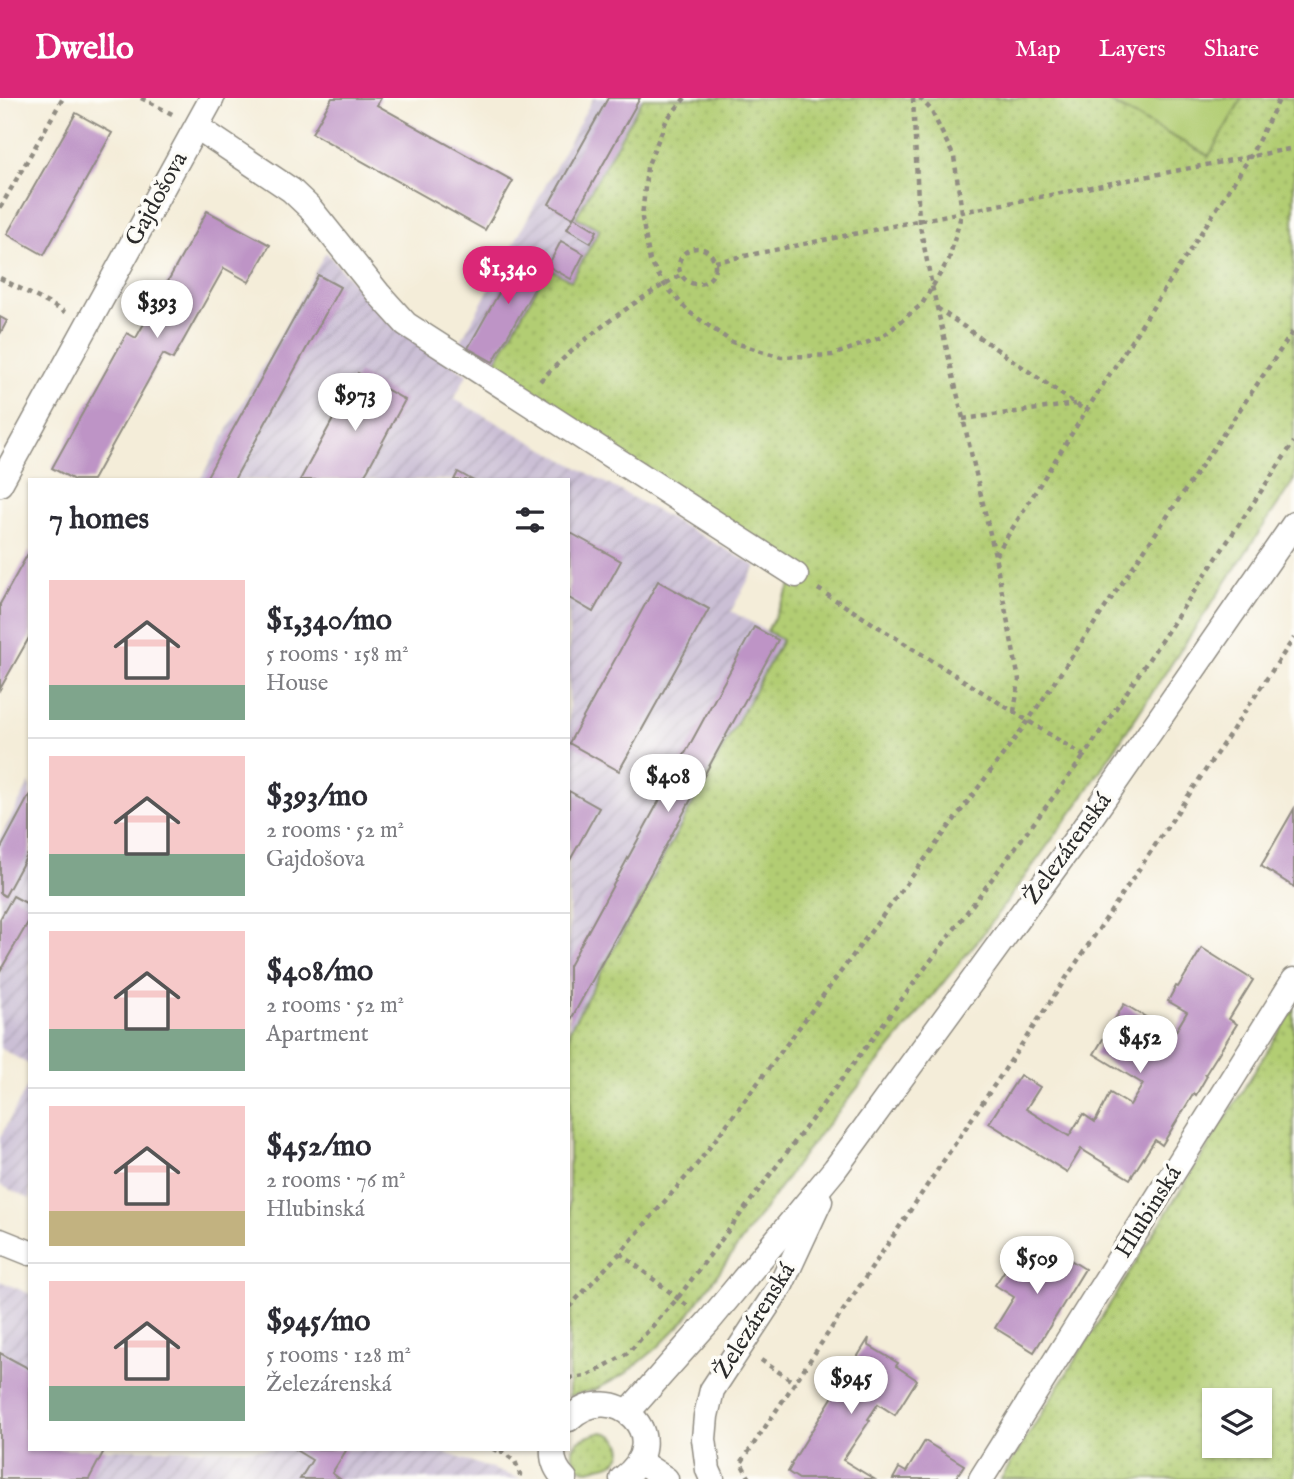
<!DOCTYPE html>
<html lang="en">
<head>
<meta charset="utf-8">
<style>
	body { margin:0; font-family:"IM FELL English",serif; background:#f7f7f7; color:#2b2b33; height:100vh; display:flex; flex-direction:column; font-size:26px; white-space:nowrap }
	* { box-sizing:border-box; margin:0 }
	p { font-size:23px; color:#7c7c81 }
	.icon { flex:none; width:38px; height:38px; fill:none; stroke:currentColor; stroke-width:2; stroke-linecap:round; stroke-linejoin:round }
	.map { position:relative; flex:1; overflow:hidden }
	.side { position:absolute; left:28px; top:380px; width:542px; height:973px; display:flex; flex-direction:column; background:#fff; border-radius:0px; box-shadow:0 2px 5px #0004 }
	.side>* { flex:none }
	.tools { position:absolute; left:1202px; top:1290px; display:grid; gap:14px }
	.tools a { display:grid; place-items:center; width:70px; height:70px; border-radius:0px; background:#fff; box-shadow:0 2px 5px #0004; font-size:35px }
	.price { position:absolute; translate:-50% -60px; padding:0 16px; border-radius:24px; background:#fff; color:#222; font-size:23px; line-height:46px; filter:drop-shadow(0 2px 4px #0008) }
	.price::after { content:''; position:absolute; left:50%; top:42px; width:21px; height:16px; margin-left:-10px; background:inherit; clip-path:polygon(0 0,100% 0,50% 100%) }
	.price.current { background:#db2777; color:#fff }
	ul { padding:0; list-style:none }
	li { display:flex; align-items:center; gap:21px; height:175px; padding:0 21px }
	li+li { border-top:2px solid #e1e1e2 }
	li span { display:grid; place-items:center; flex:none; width:196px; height:140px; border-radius:0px; color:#555 }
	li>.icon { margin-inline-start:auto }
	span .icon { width:84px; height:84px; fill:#fffc; stroke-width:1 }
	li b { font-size:30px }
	h2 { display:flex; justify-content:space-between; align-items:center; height:84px; padding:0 21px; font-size:30px }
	header { display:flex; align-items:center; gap:42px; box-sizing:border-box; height:98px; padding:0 35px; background:#db2777; color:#fff }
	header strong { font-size:33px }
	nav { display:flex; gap:38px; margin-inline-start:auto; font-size:24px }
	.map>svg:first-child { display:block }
	.industrial { fill:url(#industrial-furrows) }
	.grass { fill:url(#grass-dots); stroke:#6e7c4f; stroke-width:2; fill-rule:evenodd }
	.garden { fill:#b2cd73; stroke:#6e7c4f; stroke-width:2 }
	.building { fill:#be94c6 }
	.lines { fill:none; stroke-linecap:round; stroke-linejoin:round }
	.minor-casing { stroke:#908c82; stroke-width:27 }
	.path { stroke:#908c82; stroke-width:4.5; stroke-dasharray:5 5; stroke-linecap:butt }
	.minor { stroke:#fff; stroke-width:24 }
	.labels { text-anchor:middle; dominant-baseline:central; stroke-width:7; stroke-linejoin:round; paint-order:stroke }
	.street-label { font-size:24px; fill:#2b2b2b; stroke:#fdfcf7 }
</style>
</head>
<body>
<header>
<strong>Dwello</strong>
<nav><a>Map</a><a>Layers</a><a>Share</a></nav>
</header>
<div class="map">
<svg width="1294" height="1381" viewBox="0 0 1294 1381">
	<defs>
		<pattern id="industrial-furrows" width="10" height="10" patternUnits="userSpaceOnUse" patternTransform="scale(1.75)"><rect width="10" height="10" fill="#cbbfd5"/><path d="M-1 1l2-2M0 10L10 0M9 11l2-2" fill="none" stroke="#aea4b7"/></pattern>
		<pattern id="grass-dots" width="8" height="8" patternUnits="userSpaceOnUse" patternTransform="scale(1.75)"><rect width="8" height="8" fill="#b2cd73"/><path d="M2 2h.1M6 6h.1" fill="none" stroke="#99b064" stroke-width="1.8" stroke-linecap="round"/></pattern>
	</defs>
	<rect width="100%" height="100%" fill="#fdfcf7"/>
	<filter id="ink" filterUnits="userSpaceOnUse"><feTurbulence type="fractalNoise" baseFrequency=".0143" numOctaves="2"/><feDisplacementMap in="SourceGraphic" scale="14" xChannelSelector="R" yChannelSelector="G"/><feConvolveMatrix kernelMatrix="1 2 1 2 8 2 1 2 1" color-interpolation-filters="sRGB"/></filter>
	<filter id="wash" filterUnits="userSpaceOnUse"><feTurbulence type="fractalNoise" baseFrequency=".00686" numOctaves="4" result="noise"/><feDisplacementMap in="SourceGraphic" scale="28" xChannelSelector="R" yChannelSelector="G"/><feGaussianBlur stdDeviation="1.57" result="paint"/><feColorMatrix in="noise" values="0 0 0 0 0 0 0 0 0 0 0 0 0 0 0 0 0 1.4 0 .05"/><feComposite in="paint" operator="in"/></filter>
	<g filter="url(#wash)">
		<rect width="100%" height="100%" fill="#f4edd9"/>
		<g class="industrial">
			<polygon points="593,0 643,0 577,118 600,131 571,184 548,171 488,275 455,254"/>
			<polygon points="326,154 386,222 467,276 454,301 756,468 731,513 783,542 569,933 569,382 200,382"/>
			<polygon points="30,684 30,967 0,950 0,740"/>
			<polygon points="30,984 30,1101 0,1087 0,1039"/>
			<polygon points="0,1183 30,1196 30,1351 434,1351 521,1381 0,1381"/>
		</g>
		<g class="grass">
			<polygon points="643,0 1102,0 1208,57 1242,0 1294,0 1294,382 1080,703 983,836 806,1053 684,1223 657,1250 625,1276 597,1291 569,1298 569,933 782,542 767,533 792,485 487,279 548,170 571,183 600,131 576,119"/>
			<path d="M1294 910V1381H1001ZM1260 1302V1348H1214V1302Z"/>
			<path d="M602 1334C610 1335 616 1338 620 1345 627 1361 611 1367 599 1369 594 1371 588 1373 583 1371 578 1370 574 1364 573 1359 569 1341 590 1338 602 1334Z"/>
		</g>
		<polygon class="garden" points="1102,0 1242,0 1209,58"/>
		<g id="blocks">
			<g class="building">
				<polygon points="332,0 381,0 377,7 513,83 485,132 312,35"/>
				<polygon points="608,0 640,0 573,120 549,106"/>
				<polygon points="76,15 112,35 44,157 7,136"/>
				<polygon points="207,113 270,147 249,184 224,170 173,261 163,256 93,382 74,382 52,370 127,235 136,240"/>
				<polygon points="574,119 597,133 591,145 567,131"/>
				<polygon points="561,143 584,156 571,181 548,168"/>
				<polygon points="523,152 548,167 493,264 468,250"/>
				<polygon points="318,177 340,189 316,233 234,382 205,382"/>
				<polygon points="0,219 7,223 0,236"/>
				<polygon points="358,275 405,302 368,371 361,382 300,382"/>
				<polygon points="458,374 472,382 454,382"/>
				<polygon points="569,434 621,463 593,514 569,500"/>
				<polygon points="30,452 30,538 0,591 0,506"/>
				<polygon points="658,483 709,511 619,673 569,645"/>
				<polygon points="754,529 778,542 569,925 569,868"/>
				<polygon points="569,693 599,710 569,764"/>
				<polygon points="30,696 30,752 5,798 0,795 0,752"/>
				<polygon points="1294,711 1294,789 1261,768"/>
				<polygon points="13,798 30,807 30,821 0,873 0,821"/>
				<polygon points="1202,850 1253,882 1229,921 1237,926 1205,977 1207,978 1196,997 1194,995 1162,1047 1155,1042 1130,1081 1081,1051 1067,1074 989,1025 1020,977 1040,989 1026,1011 1069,1038 1083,1016 1095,1024 1110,995 1130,1007 1143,986 1094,956 1124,906 1174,936 1187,914 1168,903 1176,888 1178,889"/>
				<polygon points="1046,1147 1085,1171 1034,1254 995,1230 1014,1199 995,1187 1009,1166 1027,1177"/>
				<polygon points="869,1240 868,1247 898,1265 896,1268 917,1282 895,1317 878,1306 868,1321 870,1322 843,1362 874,1381 799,1381 788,1374 792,1367 791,1366"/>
				<polygon points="0,1255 30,1271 30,1351 105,1351 89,1381 0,1381"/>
				<polygon points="925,1343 964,1367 955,1381 893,1381 899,1370 906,1374"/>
				<polygon points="294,1351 347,1351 332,1375 340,1381 300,1381 312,1362"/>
			</g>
		</g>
	</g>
	<g filter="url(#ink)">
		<use href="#blocks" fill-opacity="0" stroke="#908c82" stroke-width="2"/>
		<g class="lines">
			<g class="minor-casing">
				<g id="minor">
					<polyline points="197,29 291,92 310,110 378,195 406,226 796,477"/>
					<polyline points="0,386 212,0"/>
					<polyline points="0,1143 30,1155"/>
					<polyline points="628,1314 709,1223 835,1071 1081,734 1294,426"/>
					<path d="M569 1321C613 1278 678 1340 622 1381"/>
					<path d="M553 1351C552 1363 557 1373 565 1381"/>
					<polyline points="640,1364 666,1381"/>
					<polyline points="712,1381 708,1372 704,1341 706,1318 712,1292 781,1187 820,1103"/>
					<polyline points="981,1381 1294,882"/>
				</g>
			</g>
			<g class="path">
				<polyline points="141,0 174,17"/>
				<polyline points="685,0 667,21 647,69 642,120 650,163 664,186 689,214 732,244 781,259 833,257 882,239 922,206 949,161 962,114 954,59 931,12 920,0"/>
				<polyline points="913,0 919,123 932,188 995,457"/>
				<polyline points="0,110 63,0"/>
				<circle cx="697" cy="168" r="18"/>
				<polyline points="715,164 962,114 1294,50"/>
				<polyline points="0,180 65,214"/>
				<polyline points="937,210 1086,313"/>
				<path d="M540 283C581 241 631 205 682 176"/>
				<polyline points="963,321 1076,306"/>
				<polyline points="818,491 1084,658 1294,344"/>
				<polyline points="1014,614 1019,582 995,458 1086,313 1250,59 1280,0"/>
				<polyline points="620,1155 689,1209"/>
				<polyline points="569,1209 620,1155 698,1065 1028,623 1294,232"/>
				<polyline points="761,1262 795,1285"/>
				<polyline points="569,1280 587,1278 628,1255 677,1201 1084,658"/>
				<polyline points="493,1351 502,1354"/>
				<polyline points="502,1351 502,1354 515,1363 520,1376 519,1381"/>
				<polyline points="750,1381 741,1365 1294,540"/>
			</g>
			<use href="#minor" class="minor"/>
		</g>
	</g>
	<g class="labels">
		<g class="street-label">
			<text transform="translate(157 101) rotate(-61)">Gajdošova</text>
			<text transform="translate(1068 751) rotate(-54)">Železárenská</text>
			<text transform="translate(1149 1114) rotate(-58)">Hlubinská</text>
			<text transform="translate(755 1223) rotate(-58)">Železárenská</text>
		</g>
	</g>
</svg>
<div class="tools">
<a><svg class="icon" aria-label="layers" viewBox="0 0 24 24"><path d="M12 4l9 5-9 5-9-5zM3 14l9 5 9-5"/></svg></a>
</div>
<b class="price current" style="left:508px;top:208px">$1,340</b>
<b class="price" style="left:157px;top:242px">$393</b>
<b class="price" style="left:355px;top:335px">$973</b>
<b class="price" style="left:668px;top:716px">$408</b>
<b class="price" style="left:1140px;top:977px">$452</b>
<b class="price" style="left:1037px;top:1198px">$509</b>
<b class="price" style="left:851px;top:1318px">$945</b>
<section class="side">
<h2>7 homes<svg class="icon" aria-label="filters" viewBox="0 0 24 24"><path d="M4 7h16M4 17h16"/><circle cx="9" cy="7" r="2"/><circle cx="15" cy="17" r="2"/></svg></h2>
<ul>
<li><span style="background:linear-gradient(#f6c9c9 75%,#7fa58c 0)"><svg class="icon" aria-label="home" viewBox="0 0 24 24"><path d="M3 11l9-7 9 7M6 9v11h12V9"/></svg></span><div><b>$1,340/mo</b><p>5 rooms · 158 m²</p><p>House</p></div></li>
<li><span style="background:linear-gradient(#f6c9c9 70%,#7fa58c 0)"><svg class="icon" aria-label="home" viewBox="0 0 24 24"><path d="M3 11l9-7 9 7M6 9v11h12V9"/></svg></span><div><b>$393/mo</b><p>2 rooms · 52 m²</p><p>Gajdošova</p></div></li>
<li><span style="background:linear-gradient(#f6c9c9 70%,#7fa58c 0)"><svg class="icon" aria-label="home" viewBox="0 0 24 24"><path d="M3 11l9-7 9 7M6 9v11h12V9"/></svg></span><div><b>$408/mo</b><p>2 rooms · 52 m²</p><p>Apartment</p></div></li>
<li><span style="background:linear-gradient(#f6c9c9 75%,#c2b280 0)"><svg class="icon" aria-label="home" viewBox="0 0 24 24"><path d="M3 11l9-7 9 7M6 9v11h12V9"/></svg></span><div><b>$452/mo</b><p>2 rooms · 76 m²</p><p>Hlubinská</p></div></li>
<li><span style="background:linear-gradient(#f6c9c9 75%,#7fa58c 0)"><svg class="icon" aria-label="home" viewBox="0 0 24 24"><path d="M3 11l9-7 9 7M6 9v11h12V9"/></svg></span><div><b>$945/mo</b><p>5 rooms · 128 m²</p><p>Železárenská</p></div></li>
</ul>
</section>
</div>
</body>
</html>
